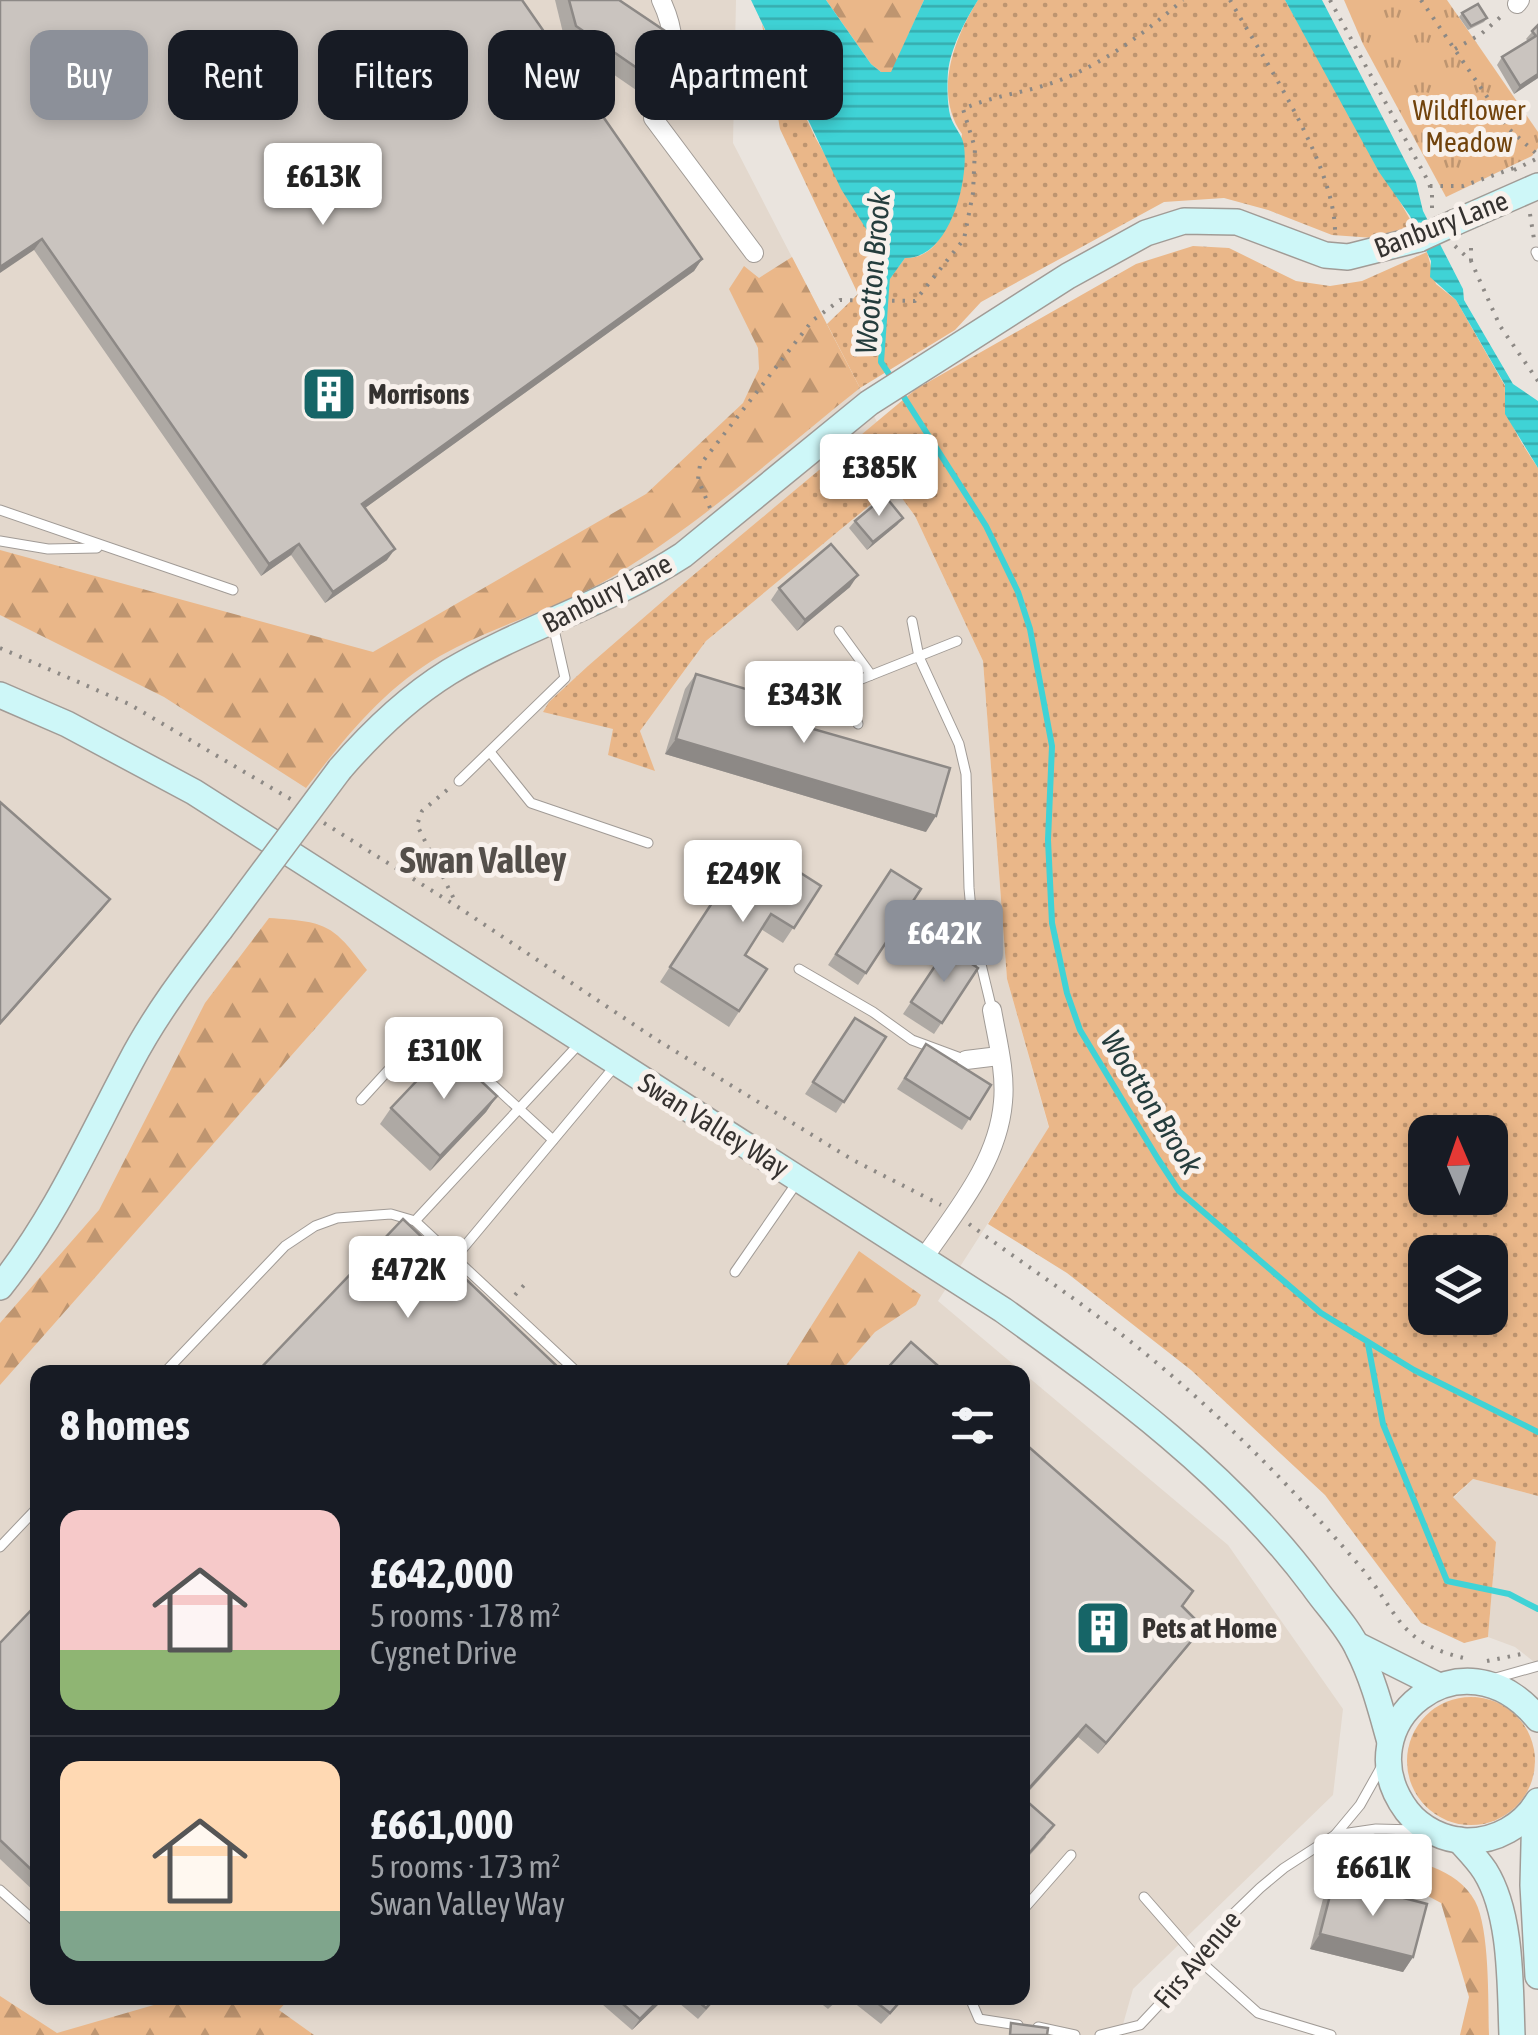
<!DOCTYPE html>
<html lang="en">
<head>
<meta charset="utf-8">
<style>
	body { margin:0; font-family:"Asap Condensed",sans-serif; background:#20242c; color:#f1f3f6; height:100vh; display:flex; flex-direction:column; font-size:38px; white-space:nowrap }
	* { box-sizing:border-box; margin:0 }
	p { font-size:32px; color:#9ea1a6 }
	.icon { flex:none; width:55px; height:55px; fill:none; stroke:currentColor; stroke-width:2; stroke-linecap:round; stroke-linejoin:round }
	.map { position:relative; flex:1; overflow:hidden }
	.sheet { position:absolute; left:30px; top:1365px; width:1000px; height:640px; display:flex; flex-direction:column; background:#171b24; border-radius:20px; box-shadow:0 5px 15px #0003 }
	.sheet>* { flex:none }
	.banner { position:absolute; left:30px; top:30px; width:1000px; height:90px; display:flex; gap:20px }
	.needle { width:65px; rotate:358deg }
	.fabs { position:absolute; left:1408px; top:1115px; display:grid; gap:20px }
	.fabs a { display:grid; place-items:center; width:100px; height:100px; border-radius:20px; background:#171b24; box-shadow:0 5px 15px #0003; font-size:50px }
	.price { position:absolute; translate:-50% -85px; padding:0 22px; border-radius:10px; background:#fff; color:#222; font-size:32px; line-height:65px; filter:drop-shadow(0 2px 5px #0008) }
	.price::after { content:''; position:absolute; left:50%; top:60px; width:30px; height:22px; margin-left:-15px; background:inherit; clip-path:polygon(0 0,100% 0,50% 100%) }
	.price.current { background:#8c9099; color:#fff }
	ul { padding:0; list-style:none }
	li { display:flex; align-items:center; gap:30px; height:250px; padding:0 30px }
	li+li { border-top:2px solid #363941 }
	li span { display:grid; place-items:center; flex:none; width:280px; height:200px; border-radius:20px; color:#555 }
	li>.icon { margin-inline-start:auto }
	span .icon { width:120px; height:120px; fill:#fffc; stroke-width:1 }
	li b { font-size:42px }
	h2 { display:flex; justify-content:space-between; align-items:center; height:120px; padding:0 30px; font-size:42px }
	.tag { padding:0 35px; border-radius:20px; background:#171b24; box-shadow:0 5px 15px #0003; font-size:35px; line-height:90px }
	.tag.current { background:#8c9099; color:#fff }
	.map>svg:first-child { display:block }
	.built { fill:#e3d8cd; fill-rule:evenodd }
	.grass { fill:url(#grass-dots); fill-rule:evenodd }
	.forest { fill:url(#forest-firs) }
	.park { fill:url(#park-tufts) }
	.water { fill:url(#water-rules) }
	.lines { fill:none; stroke-linecap:round; stroke-linejoin:round }
	.stream { stroke:#3fd3d6; stroke-width:6 }
	.lane-casing { stroke:#a19b96; stroke-width:11 }
	.street-casing { stroke:#a19b96; stroke-width:20 }
	.secondary-casing { stroke:#a19b96; stroke-width:28 }
	.path { stroke:#8d8985; stroke-width:4; stroke-dasharray:2.5 8; stroke-linecap:butt }
	.lane { stroke:#fff; stroke-width:9 }
	.street { stroke:#fff; stroke-width:18 }
	.secondary { stroke:#cef7f8; stroke-width:25 }
	.secondary-bridge-casing { stroke:#a19b96; stroke-width:28; stroke-linecap:butt }
	.secondary-bridge { stroke:#cef7f8; stroke-width:25 }
	.wall { fill:#aea9a4 }
	.shaded-wall { fill:#8d8986 }
	.building { fill:#cac4bf; stroke:#8d8986; stroke-width:2.5 }
	.labels { text-anchor:middle; dominant-baseline:central; stroke-width:10; stroke-linejoin:round; paint-order:stroke }
	.park-label { font-size:28px; fill:#71430c; stroke:#f8f1ec }
	.street-label { font-size:28px; fill:#353230; stroke:#f8f1ec }
	.poi-label { font-size:28px; font-weight:bold; fill:#353230; stroke:#f8f1ec; text-anchor:start }
	.water-label { font-size:30px; font-style:italic; fill:#253d3d; stroke:#f8f1ec }
	.district-label { font-size:38px; font-weight:bold; fill:#544f4a; stroke:#f8f1ec }
</style>
</head>
<body>
<div class="map">
<svg width="1538" height="2035" viewBox="0 0 1538 2035">
	<defs>
		<pattern id="grass-dots" width="8" height="8" patternUnits="userSpaceOnUse" patternTransform="scale(2.5)"><rect width="8" height="8" fill="#eab789"/><path d="M2 2h.1M6 6h.1" fill="none" stroke="#be9570" stroke-width="1.8" stroke-linecap="round"/></pattern>
		<pattern id="forest-firs" width="22" height="20" patternUnits="userSpaceOnUse" patternTransform="scale(2.5)"><rect width="22" height="20" fill="#eab789"/><path d="M5 1l3.5 6h-7zM16 11l3.5 6h-7z" fill="#be9570"/></pattern>
		<pattern id="park-tufts" width="24" height="20" patternUnits="userSpaceOnUse" patternTransform="scale(2.5)"><rect width="24" height="20" fill="#eab789"/><path d="M3 7l-1-3M5 7V3M7 7l1-3M15 17l-1-3M17 17v-4M19 17l1-3" fill="none" stroke="#be9570"/></pattern>
		<pattern id="water-rules" width="6" height="5" patternUnits="userSpaceOnUse" patternTransform="scale(2.5)"><rect width="6" height="5" fill="#3fd3d6"/><path d="M0 2.5h6" fill="none" stroke="#36acae"/></pattern>
	</defs>
	<rect width="100%" height="100%" fill="#eae4de"/>
	<g class="built">
		<path d="M0 0H736L733 143 877 422 679 587 614 730 654 770 640 731 706 641 893 486 915 516 983 661 1007 979 1049 1128 938 1301 1228 1545 1343 1709 1333 1795 1133 1989 1120 2035H0ZM38 1372H1022V1998H38Z"/>
		<polygon points="1473,1479 1538,1496 1538,1665 1515,1647 1488,1637 1496,1542 1453,1498"/>
	</g>
	<g class="grass">
		<path d="M978 0H1285L1415 228 1374 238 1332 235 1268 210 1224 198 1164 202 981 302 955 330 860 388 827 324 858 294 780 129 762 24 815 137 880 251 887 282 905 258C958 259 956 172 962 134 933 94 954 38 978 0Z"/>
		<path d="M1193 246 1229 248 1296 281 1330 286 1362 281 1427 252 1436 284 1456 300 1505 386C1503 418 1521 442 1538 468V1496L1473 1479 1453 1497 1496 1542 1488 1637 1464 1643 1421 1623 1325 1495 1191 1370 1067 1273 988 1224 1049 1127 1007 979 983 661 915 516 893 486 706 641 640 731 655 771 608 755 613 729 543 712 549 702 588 666 679 587 916 389 1136 264ZM1425 1132H1490V1198H1425ZM1425 1252H1490V1318H1425Z"/>
		<circle cx="1471" cy="1761" r="64"/>
	</g>
	<g class="forest">
		<polygon points="826,0 924,0 892,72 881,72 871,64"/>
		<path d="M792 257 860 388C778 453 702 523 612 577 558 609 495 625 440 656 383 689 346 737 306 788L164 697 0 615V550L373 652 646 494 743 403 759 369 758 348 729 289 744 266 759 278Z"/>
		<path d="M269 918C326 922 332 923 367 970L0 1385V1323L99 1210 205 1003Z"/>
		<polygon points="859,1251 921,1295 916,1305 875,1332 840,1372 782,1372"/>
		<path d="M1378 1856C1411 1857 1458 1869 1475 1901 1490 1929 1488 2002 1489 2035H1460L1469 1997 1441 1903 1413 1888H1393L1378 1876 1369 1863Z"/>
		<polygon points="0,1996 57,2033 178,1998 290,1998 279,2010 314,2035 0,2035"/>
	</g>
	<polygon class="park" points="1344,0 1447,0 1538,132 1538,148 1532,156 1446,197 1363,44"/>
	<g class="water">
		<path d="M751 0H826L871 64 881 72H891L924 0H978C965 21 951 47 948 72 947 84 947 106 951 118 955 129 962 134 964 146 969 182 949 259 905 258L887 283 880 251 841 189Z"/>
		<polygon points="1285,0 1322,0 1416,182 1423,211 1463,289 1464,300 1513,384 1538,401 1538,468 1505,414 1505,385 1456,300 1430,277 1431,261 1410,216 1379,172"/>
	</g>
	<g class="lines">
		<g class="stream">
			<polyline points="887,276 881,362 893,380"/>
			<polyline points="900,391 986,526 1018,592 1030,629 1052,746 1048,840 1052,923 1067,993 1080,1030 1158,1159 1179,1191 1321,1313 1414,1370 1538,1432"/>
			<polyline points="1368,1344 1383,1424 1447,1581 1509,1594 1538,1609"/>
		</g>
		<g class="lane-casing">
			<g id="lane">
				<polyline points="1536,252 1538,256"/>
				<polyline points="0,510 233,590"/>
				<polyline points="0,541 48,549 97,548"/>
				<polyline points="912,621 919,657 959,744 966,774 969,888 973,931 992,1010"/>
				<polyline points="839,631 871,675"/>
				<polyline points="791,680 844,686 957,641"/>
				<polyline points="844,686 858,724"/>
				<polyline points="490,752 531,803 648,843"/>
				<polyline points="459,781 565,678 553,625"/>
				<polyline points="799,969 873,1012 912,1040 966,1060"/>
				<polyline points="361,1100 425,1030 480,1073 553,1140"/>
				<polyline points="415,1221 580,1043"/>
				<polyline points="454,1259 615,1066"/>
				<polyline points="735,1272 798,1181"/>
				<polyline points="165,1372 285,1246 315,1226 337,1218 391,1214 415,1221 577,1372"/>
				<polyline points="0,1547 38,1507"/>
				<polyline points="1492,1679 1538,1666"/>
				<polyline points="1335,1835 1376,1829 1417,1830"/>
				<polyline points="0,1890 38,1924"/>
				<polyline points="1144,1897 1200,1961 1258,2013 1331,2035"/>
				<polyline points="1022,1911 1071,1855"/>
				<polyline points="970,1998 979,2019 1018,2025"/>
				<polyline points="1038,2027 1075,2035"/>
				<polyline points="1100,2035 1140,2025 1200,1961 1228,1919 1260,1888 1284,1868 1335,1835 1360,1805 1383,1764"/>
			</g>
		</g>
		<g class="street-casing">
			<g id="street">
				<path d="M661 0C674 27 679 60 665 88 659 100 653 105 653 118L754 253"/>
				<polyline points="1517,4 1520,0"/>
				<polyline points="966,1060 999,1056"/>
				<path d="M923 1259C956 1211 998 1162 1003 1102 1006 1072 997 1039 992 1010"/>
			</g>
		</g>
		<g class="secondary-casing">
			<g id="secondary">
				<polyline points="1456,222 1538,186"/>
				<path d="M0 695 67 724 194 792 1003 1310C1117 1392 1229 1473 1314 1587 1328 1607 1348 1627 1358 1649 1373 1678 1381 1710 1390 1742"/>
				<path d="M340 769C372 732 407 698 449 672 524 627 609 603 683 555L869 403 1068 276 1146 233 1184 221 1237 222 1325 255 1348 257 1419 239"/>
				<path d="M0 1287C55 1218 89 1140 130 1063 155 1015 187 973 220 930"/>
				<polyline points="1357,1645 1439,1686"/>
				<path d="M1538 1719C1463 1626 1342 1724 1407 1811 1421 1829 1444 1840 1467 1841 1496 1841 1523 1826 1538 1801"/>
				<polyline points="1535,1806 1533,1885 1538,1976"/>
				<path d="M1459 1840C1468 1850 1478 1860 1485 1871 1512 1914 1510 1986 1512 2035"/>
			</g>
		</g>
		<g class="path">
			<path d="M1230 0C1264 60 1337 167 1335 235"/>
			<polyline points="1330,0 1428,181 1432,192 1432,209"/>
			<polyline points="1421,0 1509,129 1538,155"/>
			<polyline points="1455,49 1481,34 1504,14"/>
			<polyline points="1514,170 1538,158"/>
			<polyline points="1430,186 1463,186 1514,168"/>
			<polyline points="1530,214 1534,239"/>
			<polyline points="1455,246 1471,261 1500,326 1538,381"/>
			<polyline points="1471,261 1471,241"/>
			<path d="M710 508 698 479 700 465 812 321 840 300 915 301 964 239 973 193 975 148 963 109C992 96 1023 93 1052 83 1103 65 1143 34 1183 0"/>
			<polyline points="0,648 129,704 292,800"/>
			<polyline points="447,790 422,811 417,825 456,903"/>
			<polyline points="324,823 458,907 657,1040 853,1160 941,1205"/>
			<path d="M969 1224C1026 1266 1086 1305 1141 1350 1221 1415 1291 1486 1358 1564 1400 1613 1396 1643 1468 1659"/>
			<polyline points="515,1295 526,1283"/>
			<polyline points="1487,1661 1522,1654"/>
		</g>
		<use href="#lane" class="lane"/>
		<use href="#street" class="street"/>
		<use href="#secondary" class="secondary"/>
		<g class="secondary-bridge-casing">
			<g id="secondary-bridge">
				<polyline points="1419,239 1456,222"/>
				<polyline points="220,930 340,769"/>
			</g>
		</g>
		<use href="#secondary-bridge" class="secondary-bridge"/>
	</g>
	<g class="wall">
		<polygon points="0,0 702,259 694,271 365,508 387,560 325,603 291,555 261,576 34,250"/>
		<polygon points="555,0 619,0 671,46 639,92 565,41"/>
		<polygon points="1462,13 1487,18 1484,22 1468,30 1459,17"/>
		<polygon points="1538,25 1538,78 1514,94 1497,65 1502,57 1528,41 1526,39"/>
		<polygon points="903,518 897,525 867,550 849,528 855,521"/>
		<polygon points="850,587 797,631 771,600 779,588"/>
		<polygon points="696,674 813,729 926,832 665,754 685,689"/>
		<polygon points="741,857 821,886 783,943 761,929 745,955 767,969 729,1027 660,982"/>
		<polygon points="891,870 921,889 858,985 828,965"/>
		<polygon points="947,948 978,968 934,1034 903,1014"/>
		<polygon points="855,1018 886,1037 836,1113 805,1094"/>
		<polygon points="926,1044 991,1085 962,1130 897,1089"/>
		<polygon points="497,1096 486,1112 430,1171 380,1124 391,1108"/>
		<polygon points="1022,1441 1203,1627 1098,1754 1078,1737 1023,1798 1046,1837 1022,1864"/>
		<polygon points="38,1603 38,1895 0,1859 0,1643"/>
		<polygon points="1334,1880 1413,1957 1403,1972 1310,1949 1324,1895"/>
		<polygon points="595,1998 665,1998 632,2030"/>
		<polygon points="673,1998 717,1998 698,2019"/>
		<polygon points="814,1998 840,1998 828,2009"/>
		<polygon points="848,1998 905,1998 881,2024"/>
	</g>
	<g class="shaded-wall">
		<polygon points="1538,74 1538,78 1514,94 1520,86"/>
		<polygon points="42,239 34,250 0,273 0,267"/>
		<polygon points="702,259 694,271 354,516 362,504"/>
		<polygon points="903,518 897,525 867,550 873,542"/>
		<polygon points="299,544 291,555 261,576 269,564"/>
		<polygon points="395,549 387,560 325,603 333,592"/>
		<polygon points="858,575 850,587 797,631 805,620"/>
		<polygon points="676,739 936,816 926,832 665,754"/>
		<polygon points="110,899 102,910 0,1025 0,1023"/>
		<polygon points="497,1096 486,1112 430,1171 440,1156"/>
		<polygon points="1203,1627 1195,1638 1098,1754 1106,1743"/>
		<polygon points="1086,1725 1078,1737 1022,1798 1022,1796"/>
		<polygon points="1320,1934 1413,1957 1403,1972 1310,1949"/>
		<polygon points="661,1998 665,1998 632,2030 640,2019"/>
	</g>
	<g class="building">
		<polygon points="0,0 522,0 702,259 362,504 395,549 333,592 299,544 269,564 42,239 0,267"/>
		<polygon points="569,0 619,0 671,35 671,46 650,77 576,26"/>
		<polygon points="1478,4 1487,18 1471,26 1462,13"/>
		<polygon points="1538,25 1538,74 1520,86 1502,57 1536,36 1532,31"/>
		<polygon points="885,496 903,518 873,542 855,521"/>
		<polygon points="831,544 858,575 805,620 779,588"/>
		<polygon points="696,674 819,711 813,729 950,768 936,816 676,739"/>
		<polygon points="0,802 110,899 0,1023"/>
		<polygon points="752,842 821,886 794,928 771,914 745,955 767,969 739,1011 670,967"/>
		<polygon points="891,870 921,889 866,973 836,954"/>
		<polygon points="947,948 978,968 942,1023 911,1002"/>
		<polygon points="855,1018 886,1037 844,1102 813,1082"/>
		<polygon points="926,1044 991,1085 970,1119 905,1078"/>
		<polygon points="447,1049 497,1096 440,1156 391,1108"/>
		<polygon points="403,1219 563,1372 257,1372"/>
		<polygon points="911,1342 945,1372 884,1372"/>
		<polygon points="1022,1441 1193,1591 1182,1606 1203,1627 1106,1743 1086,1725 1022,1796"/>
		<polygon points="38,1603 38,1876 0,1840 0,1643"/>
		<polygon points="1022,1797 1054,1825 1022,1861"/>
		<polygon points="1334,1880 1427,1904 1413,1957 1320,1934"/>
		<polygon points="616,1998 661,1998 640,2019"/>
		<polygon points="694,1998 715,1998 706,2008"/>
		<polygon points="871,1998 903,1998 890,2013"/>
		<polygon points="1011,2023 1048,2028 1047,2035 1010,2035"/>
	</g>
	<defs>
		<g id="building-square" transform="scale(2.875)"><rect x="-9" y="-9" width="18" height="18" rx="4" fill="#166567" stroke="#f8f1ec"/><path d="M-4-6H4V6H1V3H-1V6H-4ZM-2.5-4.3h1.7v1.8h-1.7ZM.8-4.3h1.7v1.8H.8ZM-2.5-1h1.7V.8h-1.7ZM.8-1h1.7V.8H.8Z" fill="#fff"/></g>
	</defs>
	<g fill-rule="evenodd">
		<use href="#building-square" x="329" y="394"/>
		<use href="#building-square" x="1103" y="1628"/>
	</g>
	<g class="labels">
		<g class="park-label">
			<text x="1469" y="110">Wildflower<tspan x="1469" dy="32">Meadow</tspan></text>
		</g>
		<g class="street-label">
			<text transform="translate(1441 224) rotate(-21)">Banbury Lane</text>
			<text transform="translate(607 593) rotate(-27)">Banbury Lane</text>
			<text transform="translate(714 1125) rotate(32)">Swan Valley Way</text>
			<text transform="translate(1197 1959) rotate(-50)">Firs Avenue</text>
		</g>
		<g class="poi-label">
			<text x="368" y="394">Morrisons</text>
			<text x="1142" y="1628">Pets at Home</text>
		</g>
		<g class="water-label">
			<text transform="translate(872 273) rotate(-85)">Wootton Brook</text>
			<text transform="translate(1152 1102) rotate(58)">Wootton Brook</text>
		</g>
		<g class="district-label">
			<text x="483" y="859">Swan Valley</text>
		</g>
	</g>
</svg>
<div class="fabs">
<a><svg class="needle" viewBox="-14 -14 28 28"><path d="M0-13l5 13h-10z" fill="#e53935"/><path d="M0 13l5-13h-10z" fill="#9ea1a6"/></svg></a>
<a><svg class="icon" aria-label="layers" viewBox="0 0 24 24"><path d="M12 4l9 5-9 5-9-5zM3 14l9 5 9-5"/></svg></a>
</div>
<b class="price" style="left:323px;top:228px">£613K</b>
<b class="price" style="left:879px;top:519px">£385K</b>
<b class="price" style="left:804px;top:746px">£343K</b>
<b class="price" style="left:743px;top:925px">£249K</b>
<b class="price current" style="left:944px;top:985px">£642K</b>
<b class="price" style="left:444px;top:1102px">£310K</b>
<b class="price" style="left:408px;top:1321px">£472K</b>
<b class="price" style="left:1373px;top:1919px">£661K</b>
<div class="banner">
<a class="tag current">Buy</a>
<a class="tag">Rent</a>
<a class="tag">Filters</a>
<a class="tag">New</a>
<a class="tag">Apartment</a>
</div>
<section class="sheet">
<h2>8 homes<svg class="icon" aria-label="filters" viewBox="0 0 24 24"><path d="M4 7h16M4 17h16"/><circle cx="9" cy="7" r="2"/><circle cx="15" cy="17" r="2"/></svg></h2>
<ul>
<li><span style="background:linear-gradient(#f6c9c9 70%,#8fb573 0)"><svg class="icon" aria-label="home" viewBox="0 0 24 24"><path d="M3 11l9-7 9 7M6 9v11h12V9"/></svg></span><div><b>£642,000</b><p>5 rooms · 178 m²</p><p>Cygnet Drive</p></div></li>
<li><span style="background:linear-gradient(#ffd9b3 75%,#7fa58c 0)"><svg class="icon" aria-label="home" viewBox="0 0 24 24"><path d="M3 11l9-7 9 7M6 9v11h12V9"/></svg></span><div><b>£661,000</b><p>5 rooms · 173 m²</p><p>Swan Valley Way</p></div></li>
</ul>
</section>
</div>
</body>
</html>
